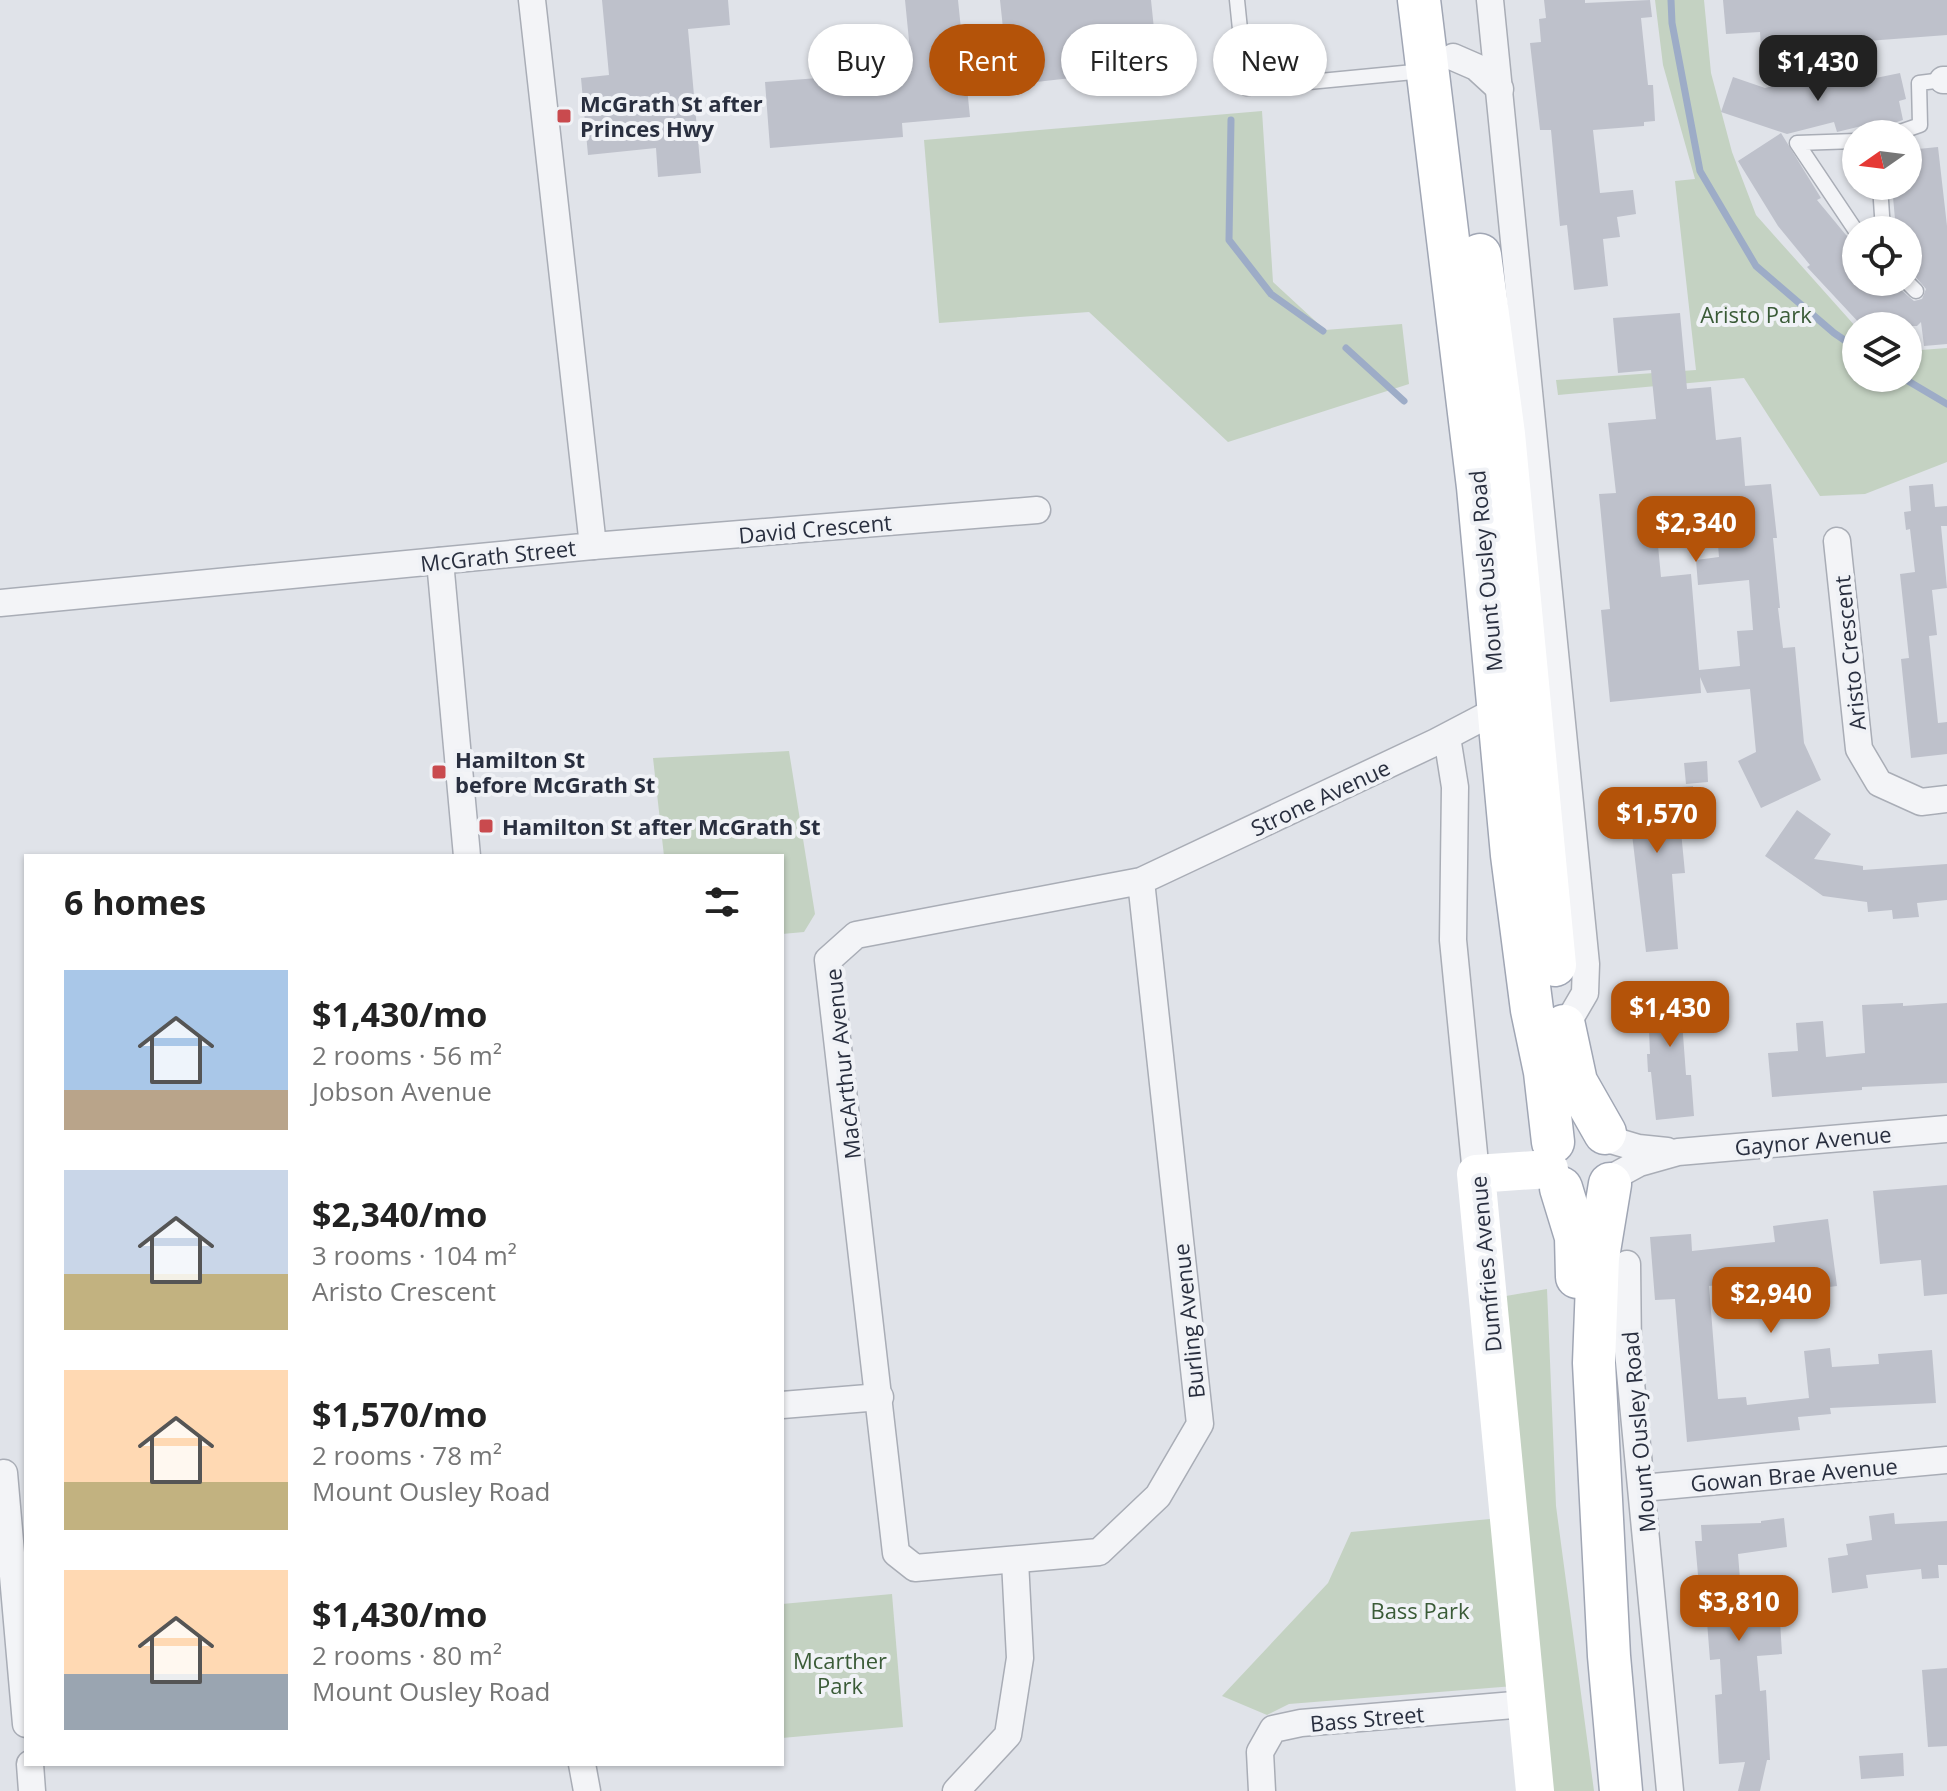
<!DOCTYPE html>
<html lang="en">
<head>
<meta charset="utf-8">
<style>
	body { margin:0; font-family:"Open Sans",sans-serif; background:#f6f6f6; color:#222; height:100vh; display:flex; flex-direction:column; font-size:30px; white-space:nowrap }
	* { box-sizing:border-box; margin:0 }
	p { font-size:26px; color:#767676 }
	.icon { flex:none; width:44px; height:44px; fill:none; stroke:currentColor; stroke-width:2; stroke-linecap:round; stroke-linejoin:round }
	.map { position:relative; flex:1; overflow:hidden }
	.drawer { position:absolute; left:24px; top:854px; width:760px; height:912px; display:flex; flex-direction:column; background:#fff; border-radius:0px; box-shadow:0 2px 6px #0004 }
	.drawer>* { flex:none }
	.guide { position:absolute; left:808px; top:24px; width:760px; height:72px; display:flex; gap:16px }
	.needle { width:52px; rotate:256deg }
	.fabs { position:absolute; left:1842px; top:120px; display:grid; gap:16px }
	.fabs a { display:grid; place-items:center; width:80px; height:80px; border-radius:50%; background:#fff; box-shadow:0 2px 6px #0004; font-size:40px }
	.price { position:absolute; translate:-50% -68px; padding:0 18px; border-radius:16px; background:#b45309; color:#fff; font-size:26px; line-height:52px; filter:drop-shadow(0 2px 4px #0008) }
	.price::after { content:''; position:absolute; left:50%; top:48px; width:24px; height:18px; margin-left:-12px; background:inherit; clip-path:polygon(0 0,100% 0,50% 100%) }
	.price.selected { background:#222; color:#fff }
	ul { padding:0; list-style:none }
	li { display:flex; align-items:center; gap:24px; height:200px; padding:0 40px }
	li span { display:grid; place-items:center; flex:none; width:224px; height:160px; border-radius:0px; color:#555 }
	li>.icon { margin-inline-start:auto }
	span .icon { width:96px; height:96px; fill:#fffc; stroke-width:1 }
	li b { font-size:34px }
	h2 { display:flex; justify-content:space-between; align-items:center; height:96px; padding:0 40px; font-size:34px }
	.chip { padding:0 28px; border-radius:36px; background:#fff; box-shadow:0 2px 6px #0004; font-size:28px; line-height:72px }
	.chip.selected { background:#b45309; color:#fff }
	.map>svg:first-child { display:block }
	.green { fill:#c4d2c2 }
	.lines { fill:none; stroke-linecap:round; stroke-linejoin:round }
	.stream { stroke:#9dacc7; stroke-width:7 }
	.building { fill:#bec1cb; fill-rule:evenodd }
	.lane-casing { stroke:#a9adb6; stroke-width:17 }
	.street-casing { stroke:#a9adb6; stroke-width:29 }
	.primary-casing { stroke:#a0a6b4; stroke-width:45 }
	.lane { stroke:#f3f4f7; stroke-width:14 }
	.street { stroke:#f3f4f7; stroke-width:26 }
	.secondary { stroke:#fff; stroke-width:38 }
	.primary { stroke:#fff; stroke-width:42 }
	.poi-dot { fill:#c94a4e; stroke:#f0f2f6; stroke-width:3 }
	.labels { text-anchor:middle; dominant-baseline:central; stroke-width:8; stroke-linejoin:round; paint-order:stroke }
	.poi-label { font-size:22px; font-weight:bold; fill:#292f3f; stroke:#f0f2f6; text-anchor:start }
	.park-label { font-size:22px; fill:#3a5b37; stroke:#f0f2f6 }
	.street-label { font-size:22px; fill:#292f3f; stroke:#f0f2f6 }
</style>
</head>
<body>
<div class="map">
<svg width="1947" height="1791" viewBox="0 0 1947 1791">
	<rect width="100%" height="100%" fill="#e0e3e9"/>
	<g class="green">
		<polygon points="1655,0 1704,0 1711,73 1732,152 1756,215 1856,327 1856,378 1908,378 1908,351 1947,348 1947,462 1865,494 1820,496 1744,378 1558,395 1556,380 1696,370 1675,181 1695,179 1663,65"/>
		<polygon points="1262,111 1273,282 1325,330 1402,324 1409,384 1228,442 1089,312 939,323 924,140"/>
		<polygon points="789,751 815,914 804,932 782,934 782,856 664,856 653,758"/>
		<polygon points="1547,1289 1556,1506 1594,1791 1551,1791 1506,1296"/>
		<polygon points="1501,1518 1514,1686 1289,1704 1267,1715 1222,1696 1328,1583 1351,1532"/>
		<polygon points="892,1594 903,1727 782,1738 782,1604"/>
	</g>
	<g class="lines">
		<g class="stream">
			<polyline points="1671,0 1672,23 1700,171 1756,266 1834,333 1856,348"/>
			<polyline points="1231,120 1229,240 1271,294 1323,331"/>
			<polyline points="1346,348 1404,401"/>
			<polyline points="1903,378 1947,404"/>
		</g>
	</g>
	<g class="building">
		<polygon points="602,0 728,0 730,25 688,29 701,173 658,177 656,148 588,155 581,78 609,75"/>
		<polygon points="905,0 958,0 970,117 902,123 903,137 770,148 765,82 912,71"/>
		<polygon points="1000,0 1151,0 1154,29 1112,34 1116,73 1009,85"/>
		<polygon points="1544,0 1585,0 1585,3 1650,0 1652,17 1641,18 1648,85 1653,85 1655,121 1644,122 1644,126 1593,130 1600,193 1633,190 1636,214 1617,217 1620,237 1603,239 1608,286 1574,290 1567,225 1560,226 1551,130 1540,130 1530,43 1541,42 1539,19 1546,18"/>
		<polygon points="1723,0 1947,0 1947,35 1761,49 1760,32 1726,34"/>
		<polygon points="1900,73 1906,99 1899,101 1903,120 1891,124 1875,128 1874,123 1837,132 1834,122 1787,134 1721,112 1733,77 1765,88 1818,75 1821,86 1860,75 1861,81"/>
		<polygon points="1781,133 1821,198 1817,200 1846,235 1856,241 1856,282 1897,282 1900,289 1914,301 1922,299 1926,289 1914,275 1908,272 1908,230 1896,230 1892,186 1908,186 1908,150 1938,147 1947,226 1947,344 1924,346 1921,322 1917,326 1862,326 1807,267 1810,265 1778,226 1738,161"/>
		<path d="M1680 313 1687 389 1711 387 1716 440 1741 437 1745 486 1771 484 1777 538H1773L1780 608H1778L1783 648 1795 647 1804 743 1821 780 1761 808 1738 761 1756 752 1750 689 1707 693 1700 677 1701 693 1610 702 1601 610 1610 609 1599 494 1616 493 1608 423 1656 419 1651 370 1618 373 1613 318ZM1714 497 1719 557 1696 560 1698 585 1749 580 1753 630 1737 631 1740 666 1699 670 1691 574 1661 577 1654 503Z"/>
		<polygon points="1933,484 1935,507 1947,506 1947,526 1941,526 1947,588 1932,590 1937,635 1929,636 1938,723 1947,722 1947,754 1911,758 1901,659 1909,658 1900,574 1915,572 1910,529 1906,530 1904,512 1911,511 1909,486"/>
		<polygon points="1707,761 1708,782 1686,784 1684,763"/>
		<polygon points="1693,786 1696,820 1680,821 1685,873 1672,874 1678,949 1646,952 1631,826 1617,827 1613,793"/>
		<polygon points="1797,810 1831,834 1814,859 1863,866 1863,870 1947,864 1947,900 1917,903 1919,917 1893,919 1892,910 1868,912 1867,902 1823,896 1765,856"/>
		<polygon points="1691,982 1693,1021 1682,1021 1686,1075 1691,1075 1694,1116 1656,1120 1651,1072 1648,1072 1647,1054 1650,1054 1647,984"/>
		<polygon points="1903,1003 1903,1006 1947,1003 1947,1083 1862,1087 1862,1090 1772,1097 1768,1053 1798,1051 1796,1023 1823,1021 1826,1057 1865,1053 1862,1005"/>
		<polygon points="1947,1185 1947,1294 1924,1296 1921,1260 1880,1264 1873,1191"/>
		<polygon points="1828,1219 1837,1286 1782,1293 1780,1279 1709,1286 1718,1399 1746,1397 1747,1405 1809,1398 1804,1351 1830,1348 1832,1367 1879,1364 1878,1354 1932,1350 1936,1403 1830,1408 1831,1414 1798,1417 1800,1430 1687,1442 1675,1299 1655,1300 1650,1237 1691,1234 1692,1251 1775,1242 1773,1226"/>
		<polygon points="1894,1513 1895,1524 1947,1521 1947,1565 1938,1565 1939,1578 1922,1579 1921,1569 1866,1575 1868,1588 1832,1593 1828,1558 1848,1555 1846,1544 1872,1540 1869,1516"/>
		<polygon points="1784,1518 1787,1547 1738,1554 1743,1617 1768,1615 1769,1622 1780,1621 1782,1654 1757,1656 1760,1691 1766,1690 1770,1760 1767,1760 1760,1791 1738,1791 1745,1762 1719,1764 1715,1695 1722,1694 1720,1659 1710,1660 1706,1609 1701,1609 1695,1541 1702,1541 1701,1525 1761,1523 1761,1521"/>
		<polygon points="1947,1668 1947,1746 1928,1747 1922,1670"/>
		<polygon points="1903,1753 1904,1776 1861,1779 1859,1756"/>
	</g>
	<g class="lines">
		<g class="lane-casing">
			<g id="lane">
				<polyline points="1237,0 1246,88 1424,71"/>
				<polyline points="1894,134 1920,125 1919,83 1943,80"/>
				<polyline points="1856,141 1797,143 1856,231"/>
				<polyline points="1880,186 1883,230"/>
				<polyline points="1907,282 1916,291"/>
			</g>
		</g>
		<g class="street-casing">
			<g id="street">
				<polyline points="1490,0 1586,964 1585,993 1564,1029"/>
				<polyline points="1453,57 1476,67 1500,89"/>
				<polyline points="1943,80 1947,80"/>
				<polyline points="1837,541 1859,749 1879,783 1921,802 1947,799"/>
				<polyline points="593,546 1037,510"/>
				<polyline points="440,561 467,856"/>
				<polyline points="0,603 593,546 532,0"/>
				<polyline points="1447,737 1455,787 1453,940 1476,1174"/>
				<polyline points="1141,881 1200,1424 1158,1496 1099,1552 915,1568 896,1553 828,960 856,935 1141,881 1436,742 1497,710"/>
				<polyline points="1611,1140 1638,1148 1667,1151"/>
				<polyline points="1615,1176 1639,1163 1678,1152 1947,1129"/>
				<polyline points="1627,1264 1628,1351 1670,1791"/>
				<polyline points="782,1405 880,1397"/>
				<polyline points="4,1473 26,1724"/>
				<polyline points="1642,1488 1947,1460"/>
				<polyline points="30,1764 32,1791"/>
				<polyline points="582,1764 587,1791"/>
				<polyline points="956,1791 1008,1735 1020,1658 1015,1561"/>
				<polyline points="1262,1791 1260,1752 1273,1729 1301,1723 1526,1704"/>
			</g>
		</g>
		<g class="primary-casing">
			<g id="primary">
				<polyline points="1419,0 1478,487 1512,855 1532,1010 1545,1072 1553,1142"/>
				<polyline points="1480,255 1504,434 1555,965"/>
				<polyline points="1564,1026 1576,1082 1605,1133"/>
				<polyline points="1610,1184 1598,1257 1594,1363 1609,1656 1621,1791"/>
				<polyline points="1561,1188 1576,1237 1577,1277"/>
			</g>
		</g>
		<use href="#lane" class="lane"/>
		<use href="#street" class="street"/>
		<polyline class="secondary" points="1535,1791 1476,1174 1549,1169"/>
		<use href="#primary" class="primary"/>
	</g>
	<g class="poi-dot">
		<rect x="556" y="108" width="16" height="16" rx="4"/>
		<rect x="431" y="764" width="16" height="16" rx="4"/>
		<rect x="478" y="818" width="16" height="16" rx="4"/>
	</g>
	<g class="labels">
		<g class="poi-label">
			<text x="580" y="103">McGrath St after<tspan x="580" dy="25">Princes Hwy</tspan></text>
			<text x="455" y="759">Hamilton St<tspan x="455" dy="25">before McGrath St</tspan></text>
			<text x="502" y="826">Hamilton St after McGrath St</text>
		</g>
		<g class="park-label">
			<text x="1756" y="314">Aristo Park</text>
			<text x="1420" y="1610">Bass Park</text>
			<text x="840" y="1660">Mcarther<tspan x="840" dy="25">Park</tspan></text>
		</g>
		<g class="street-label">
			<text transform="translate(815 528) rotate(-5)">David Crescent</text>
			<text transform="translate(498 555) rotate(-6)">McGrath Street</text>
			<text transform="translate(1485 571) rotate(-95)">Mount Ousley Road</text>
			<text transform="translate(1849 653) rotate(-96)">Aristo Crescent</text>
			<text transform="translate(1320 797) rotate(-25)">Strone Avenue</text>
			<text transform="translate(842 1064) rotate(-96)">MacArthur Avenue</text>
			<text transform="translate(1813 1140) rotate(-5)">Gaynor Avenue</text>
			<text transform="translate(1485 1264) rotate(-95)">Dumfries Avenue</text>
			<text transform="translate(1188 1321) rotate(-96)">Burling Avenue</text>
			<text transform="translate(1638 1432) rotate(-95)">Mount Ousley Road</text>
			<text transform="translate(1794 1474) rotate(-5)">Gowan Brae Avenue</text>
			<text transform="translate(1367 1718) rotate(-5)">Bass Street</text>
		</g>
	</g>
</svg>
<div class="fabs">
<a><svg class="needle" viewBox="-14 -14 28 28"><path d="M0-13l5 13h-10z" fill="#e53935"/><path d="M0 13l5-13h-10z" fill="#767676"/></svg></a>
<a><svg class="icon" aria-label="locate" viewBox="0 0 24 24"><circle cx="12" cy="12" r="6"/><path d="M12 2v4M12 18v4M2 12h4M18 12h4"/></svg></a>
<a><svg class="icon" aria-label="layers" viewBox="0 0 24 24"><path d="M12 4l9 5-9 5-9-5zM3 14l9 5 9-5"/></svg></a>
</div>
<b class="price selected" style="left:1818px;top:103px">$1,430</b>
<b class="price" style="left:1696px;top:564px">$2,340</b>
<b class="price" style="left:1657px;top:855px">$1,570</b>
<b class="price" style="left:1670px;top:1049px">$1,430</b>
<b class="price" style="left:1771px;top:1335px">$2,940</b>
<b class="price" style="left:1739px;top:1643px">$3,810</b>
<div class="guide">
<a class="chip">Buy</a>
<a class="chip selected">Rent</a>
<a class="chip">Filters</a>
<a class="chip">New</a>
</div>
<section class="drawer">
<h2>6 homes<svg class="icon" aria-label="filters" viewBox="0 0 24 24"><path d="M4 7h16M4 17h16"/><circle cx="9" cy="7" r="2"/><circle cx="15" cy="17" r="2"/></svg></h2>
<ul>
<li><span style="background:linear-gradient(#a9c7e8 75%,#b9a48a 0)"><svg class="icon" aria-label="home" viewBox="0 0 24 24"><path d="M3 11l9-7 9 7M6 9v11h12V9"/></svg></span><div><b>$1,430/mo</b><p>2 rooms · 56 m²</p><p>Jobson Avenue</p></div></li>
<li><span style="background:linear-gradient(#c9d6e8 65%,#c2b280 0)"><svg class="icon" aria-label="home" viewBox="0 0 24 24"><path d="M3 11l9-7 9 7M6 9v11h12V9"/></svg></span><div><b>$2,340/mo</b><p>3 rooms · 104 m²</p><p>Aristo Crescent</p></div></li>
<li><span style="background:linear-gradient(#ffd9b3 70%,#c2b280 0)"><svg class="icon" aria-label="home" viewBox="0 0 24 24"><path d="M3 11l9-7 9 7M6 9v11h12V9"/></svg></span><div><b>$1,570/mo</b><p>2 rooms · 78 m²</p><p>Mount Ousley Road</p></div></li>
<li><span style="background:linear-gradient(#ffd9b3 65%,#9aa5b1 0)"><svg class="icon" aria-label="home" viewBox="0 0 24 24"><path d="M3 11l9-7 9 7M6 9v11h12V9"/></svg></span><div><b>$1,430/mo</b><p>2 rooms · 80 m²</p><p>Mount Ousley Road</p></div></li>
</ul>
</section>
</div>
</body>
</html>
